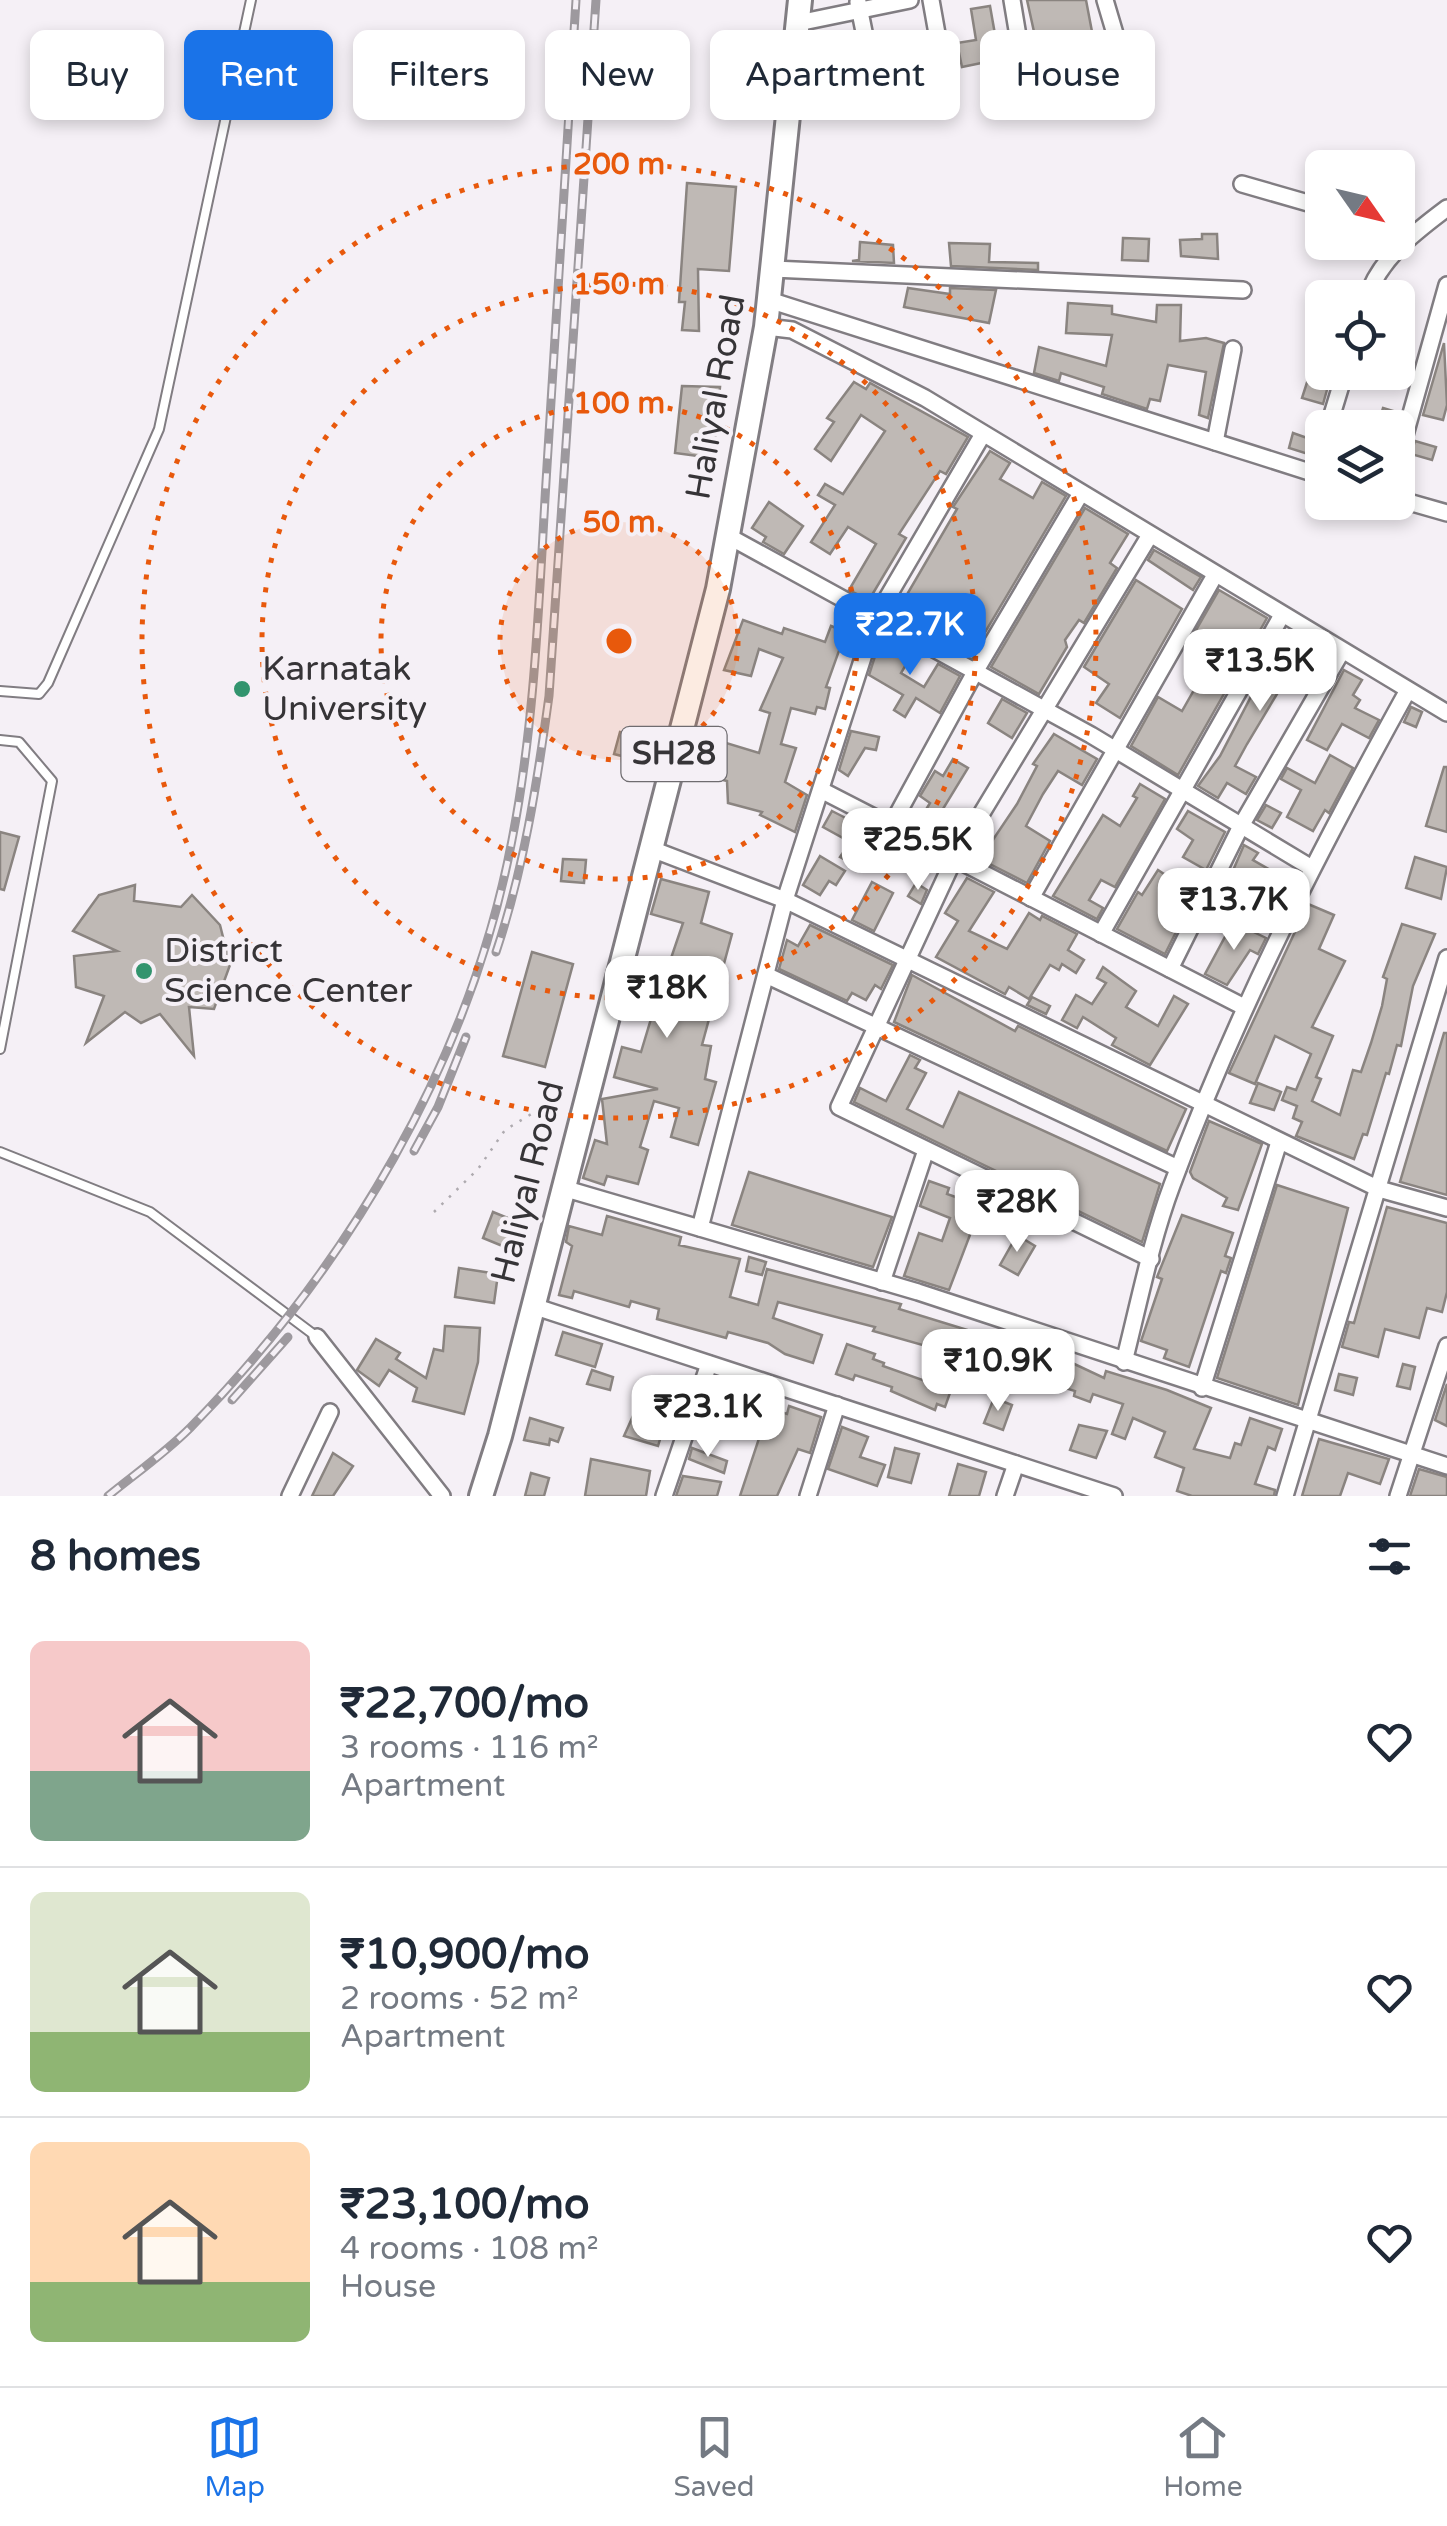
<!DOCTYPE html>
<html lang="en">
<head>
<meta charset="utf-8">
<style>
	body { margin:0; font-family:"Varela Round",sans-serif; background:#f2f2f3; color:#1f2937; height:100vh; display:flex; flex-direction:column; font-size:38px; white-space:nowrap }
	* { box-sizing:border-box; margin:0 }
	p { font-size:32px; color:#747a83 }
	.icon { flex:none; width:55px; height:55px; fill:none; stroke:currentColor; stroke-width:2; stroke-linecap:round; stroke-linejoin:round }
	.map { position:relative; height:1496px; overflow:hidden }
	.panel { display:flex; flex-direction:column; background:#fff; flex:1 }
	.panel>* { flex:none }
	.banner { position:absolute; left:30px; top:30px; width:1388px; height:90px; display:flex; gap:20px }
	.needle { width:65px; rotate:124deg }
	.buttons { position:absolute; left:1305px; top:150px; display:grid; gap:20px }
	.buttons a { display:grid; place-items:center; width:110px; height:110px; border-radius:15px; background:#fff; box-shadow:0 5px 15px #0003; font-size:50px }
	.price { position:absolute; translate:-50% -85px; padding:0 22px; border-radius:20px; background:#fff; color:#222; font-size:32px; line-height:65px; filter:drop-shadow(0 2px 5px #0008) }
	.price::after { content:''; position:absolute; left:50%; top:60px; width:30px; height:22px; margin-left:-15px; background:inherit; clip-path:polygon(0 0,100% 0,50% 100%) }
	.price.active { background:#1a73e8; color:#fff }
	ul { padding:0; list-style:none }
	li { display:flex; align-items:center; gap:30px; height:250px; padding:0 30px }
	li+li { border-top:2px solid #e0e1e3 }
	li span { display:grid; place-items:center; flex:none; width:280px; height:200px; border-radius:15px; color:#555 }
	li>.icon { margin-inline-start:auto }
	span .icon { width:120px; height:120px; fill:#fffc; stroke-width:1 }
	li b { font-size:42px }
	h2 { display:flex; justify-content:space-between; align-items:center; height:120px; padding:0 30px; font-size:42px }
	.tag { padding:0 35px; border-radius:15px; background:#fff; box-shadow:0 5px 15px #0003; font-size:35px; line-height:90px }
	.tag.active { background:#1a73e8; color:#fff }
	.dock { display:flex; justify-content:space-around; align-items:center; height:140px; border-top:2px solid #e0e1e3; background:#fff; font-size:28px; color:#747a83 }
	.dock a { display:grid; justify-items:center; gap:5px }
	.dock .active { color:#1a73e8 }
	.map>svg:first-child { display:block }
	.building { fill:#bfb9b5; stroke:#8a8480; stroke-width:2.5 }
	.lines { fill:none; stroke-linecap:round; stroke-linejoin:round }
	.lane-casing { stroke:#817d82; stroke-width:12 }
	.street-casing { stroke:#817d82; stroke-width:20 }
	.primary-casing { stroke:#817d82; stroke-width:28 }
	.path { stroke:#aeaaaf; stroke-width:2.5; stroke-dasharray:2.5 8; stroke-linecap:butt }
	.lane { stroke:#fff; stroke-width:8 }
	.street { stroke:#fff; stroke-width:15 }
	.primary { stroke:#fff; stroke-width:22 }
	.rail-casing { stroke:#9d999e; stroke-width:9 }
	.rail { stroke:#f5f0f6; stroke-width:5; stroke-dasharray:15; stroke-linecap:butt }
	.ring { fill:none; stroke:#e8590c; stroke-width:5; stroke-dasharray:5 10 }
	.poi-dot { fill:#32946e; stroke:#f5f0f6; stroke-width:4 }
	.labels { text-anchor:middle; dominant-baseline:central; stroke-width:8; stroke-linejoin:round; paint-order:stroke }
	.shield { fill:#f5f0f6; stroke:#6f6c70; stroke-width:2.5 }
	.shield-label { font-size:32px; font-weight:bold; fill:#363437 }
	.street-label { font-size:35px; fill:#363437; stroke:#f5f0f6 }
	.poi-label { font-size:35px; fill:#363437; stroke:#f5f0f6; text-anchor:start }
	.centre { fill:#e8590c; stroke:#f5f0f6; stroke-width:5 }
	.ring-label { font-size:30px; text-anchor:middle; font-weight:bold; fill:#e8590c; stroke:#f5f0f6; stroke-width:8; stroke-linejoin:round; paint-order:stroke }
</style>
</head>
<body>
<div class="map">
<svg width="1447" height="1496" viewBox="0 0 1447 1496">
	<rect width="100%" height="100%" fill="#f5f0f6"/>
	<g class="building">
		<polygon points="1027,0 1086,0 1097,58 1042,68"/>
		<polygon points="990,6 999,57 1010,55 1014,73 994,77 991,61 962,67 957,43 976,40 971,9"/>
		<polygon points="853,34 867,101 851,103 841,59 823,61 821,37"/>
		<polygon points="687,183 736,187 729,271 698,269 699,331 682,330 685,302 679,302"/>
		<polygon points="1202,234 1217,234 1218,259 1181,256 1180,240 1202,239"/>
		<polygon points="1123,238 1149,239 1148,261 1122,260"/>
		<polygon points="860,242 893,245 894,263 852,261 859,260"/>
		<polygon points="949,243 990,244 989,262 1038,263 1038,270 951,266"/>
		<polygon points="908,288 950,294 950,288 996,290 989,323 904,307"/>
		<polygon points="1068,303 1112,306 1112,314 1156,322 1157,305 1181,305 1180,341 1206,338 1224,343 1208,418 1199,415 1206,372 1168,365 1160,401 1150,399 1147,409 1102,394 1104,387 1061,373 1059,381 1034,373 1039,347 1106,366 1112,335 1066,333"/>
		<polygon points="1444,343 1447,405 1443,420 1423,415"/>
		<polygon points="1319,345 1322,345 1322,372 1332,372 1323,404 1302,398"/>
		<polygon points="854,382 866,389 870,383 968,437 946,474 940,471 899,534 906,538 869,600 849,590 876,544 848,527 830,554 811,542 835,505 818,495 825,484 843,494 885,431 861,415 831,461 815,449 834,422 827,418"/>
		<polygon points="682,386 720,387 713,458 675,453"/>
		<polygon points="1383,408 1400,413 1395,428 1377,428"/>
		<polygon points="1293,433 1313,440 1308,454 1289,448"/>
		<polygon points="1415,441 1436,447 1432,460 1411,454"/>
		<polygon points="990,451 1010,463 1000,479 1033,498 1042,482 1066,496 971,656 895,615 957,509 953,507"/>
		<polygon points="769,502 803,526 784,554 763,542 766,537 752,528"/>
		<polygon points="1085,508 1128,534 1110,563 1117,568 1084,623 1079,620 1065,640 1067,647 1039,694 991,667"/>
		<polygon points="1154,550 1201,577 1193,590 1148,560"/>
		<polygon points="1136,580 1182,609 1120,718 1096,703 1109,684 1084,667"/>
		<polygon points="1219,590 1267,618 1178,775 1131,746 1158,697 1182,711 1219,646 1195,632"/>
		<polygon points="743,620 782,634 784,628 825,642 831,626 854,635 849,648 841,645 826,687 830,688 825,709 817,707 815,714 791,708 781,744 796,748 785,782 807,795 795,832 760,815 762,812 728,803 727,781 691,772 700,735 759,753 770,713 760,710 783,658 759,649 751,676 724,670"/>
		<polygon points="882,634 914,651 901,673 924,687 938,664 960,676 940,713 916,698 905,717 894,710 903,695 869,675"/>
		<polygon points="1281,639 1302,653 1308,644 1326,656 1312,681 1303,676 1296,686 1286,679 1247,744 1235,766 1256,777 1246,794 1227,783 1218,798 1198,786 1220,756"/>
		<polygon points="1344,670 1362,680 1353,695 1360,700 1355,708 1379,720 1369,738 1342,724 1327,750 1307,740"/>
		<polygon points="1002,699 1027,713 1012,738 988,723"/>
		<polygon points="1411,707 1422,712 1416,727 1404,722"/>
		<polygon points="851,731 879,737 876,750 865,748 848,776 839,770"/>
		<polygon points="620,732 648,739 641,761 614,754"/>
		<polygon points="1054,734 1097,759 1082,785 1058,771 1043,794 1026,826 1050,841 1027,883 980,859 1017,804 1037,766 1033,764"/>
		<polygon points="1330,755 1353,768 1329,813 1325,810 1313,831 1287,817 1301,790 1281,779 1287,768 1315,783"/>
		<polygon points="953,759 968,768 938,817 943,820 934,835 916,826 930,803 920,796 935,771 943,776"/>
		<polygon points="1444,767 1447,767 1447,832 1426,826"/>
		<polygon points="1140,784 1165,799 1115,887 1101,880 1089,900 1103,908 1097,919 1053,896 1103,815 1120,826 1137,798 1133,796"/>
		<polygon points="1266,805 1281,813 1272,828 1257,820"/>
		<polygon points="832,811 875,833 857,866 840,857 850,842 823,827"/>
		<polygon points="1188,811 1225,832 1206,870 1183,857 1193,840 1177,829"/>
		<polygon points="0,832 19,837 4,890 0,889"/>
		<polygon points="1244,845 1258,853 1253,860 1286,879 1271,906 1228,882"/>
		<polygon points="820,856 845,871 836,885 829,881 820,895 803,885"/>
		<polygon points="1415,857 1447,867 1441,899 1406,888"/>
		<polygon points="563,859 586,860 584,883 561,881"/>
		<polygon points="1158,870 1170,878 1174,871 1198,888 1165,954 1117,929 1138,892 1142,895"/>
		<polygon points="967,878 994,892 969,931 1007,949 1029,913 1040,920 1042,916 1077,934 1068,950 1084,960 1076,973 1062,964 1059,970 1050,965 1029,999 1009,987 1005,994 936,957 958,921 945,913"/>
		<polygon points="661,879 709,892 701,923 732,934 702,1045 711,1046 705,1079 716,1082 698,1145 671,1137 679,1108 654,1101 640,1147 648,1150 638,1184 607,1176 604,1185 583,1178 595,1140 607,1144 602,1099 658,1089 614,1077 622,1047 641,1052 657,999 633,994 637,978 644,966 666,973 683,923 651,914"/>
		<polygon points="872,882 893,893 874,931 852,920"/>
		<polygon points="916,883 927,890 921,904 908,896"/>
		<polygon points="135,885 134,901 181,907 192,895 220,925 230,965 214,1009 189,1007 194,1056 160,1014 141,1023 125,1012 86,1043 104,996 76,987 74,956 117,951 73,931 99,895"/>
		<polygon points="1308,904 1334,915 1319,949 1345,961 1312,1027 1333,1036 1316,1077 1321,1079 1312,1101 1340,1115 1353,1070 1361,1072 1371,1043 1382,1006 1387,979 1383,977 1402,924 1435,934 1413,986 1401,1046 1397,1045 1389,1074 1386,1073 1367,1135 1363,1134 1354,1159 1296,1136 1302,1122 1293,1118 1297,1106 1282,1100 1287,1087 1296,1090 1311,1054 1275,1036 1255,1084 1229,1073"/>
		<polygon points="1233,922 1266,938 1258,954 1250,950 1227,985 1205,974"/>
		<polygon points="810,925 893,965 881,989 875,985 866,1000 852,993 847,1001 779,969 787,940 798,946"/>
		<polygon points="532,952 573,964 545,1067 503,1056"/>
		<polygon points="1103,967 1136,991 1126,1007 1158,1026 1174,996 1188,1004 1150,1065 1112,1045 1116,1038 1083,1017 1077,1028 1062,1020 1076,995 1092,1004 1106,983 1097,978"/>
		<polygon points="912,975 1015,1031 1018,1026 1186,1109 1167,1151 894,1022"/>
		<polygon points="1032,997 1050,1006 1046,1014 1027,1005"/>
		<polygon points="1444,1033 1447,1033 1447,1195 1400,1182"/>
		<polygon points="910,1055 920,1060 915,1068 926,1073 907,1109 943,1127 959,1092 1160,1184 1142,1242 854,1102 860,1088 886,1101"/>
		<polygon points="1258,1083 1281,1092 1274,1110 1250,1103"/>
		<polygon points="1209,1121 1262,1144 1238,1210 1223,1206 1227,1198 1193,1178 1190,1172"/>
		<polygon points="749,1172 892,1217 873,1267 732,1225"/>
		<polygon points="929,1181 949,1188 947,1194 981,1206 949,1290 904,1276 919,1233 942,1241 950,1218 920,1206"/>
		<polygon points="1277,1185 1348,1208 1298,1405 1217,1378"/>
		<polygon points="1387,1207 1447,1223 1447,1292 1442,1312 1427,1308 1419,1338 1385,1329 1378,1357 1342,1347 1349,1322 1354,1323"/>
		<polygon points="493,1212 515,1221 505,1247 483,1238"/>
		<polygon points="1182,1215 1233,1233 1225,1256 1231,1258 1226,1273 1221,1271 1189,1367 1164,1358 1167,1350 1141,1341 1162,1279 1157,1277"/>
		<polygon points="607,1216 681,1237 679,1245 740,1259 730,1297 758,1305 767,1269 901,1304 899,1309 1068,1361 1104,1378 1106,1371 1167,1390 1211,1408 1194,1449 1230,1458 1235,1443 1241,1445 1250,1418 1282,1429 1275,1450 1268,1447 1255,1484 1275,1490 1274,1496 1192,1496 1177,1491 1184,1468 1155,1457 1165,1432 1133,1418 1125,1439 1112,1434 1123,1404 1093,1394 1090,1402 1074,1396 1075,1391 1037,1379 1034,1388 1013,1381 1017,1369 979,1358 977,1367 961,1362 945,1407 937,1404 935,1410 891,1391 892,1387 855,1375 853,1380 836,1374 847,1344 875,1354 873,1359 884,1363 883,1366 925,1381 937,1349 873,1331 875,1327 778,1302 773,1318 822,1335 813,1363 785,1354 768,1343 728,1332 726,1338 657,1319 659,1309 631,1301 629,1307 574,1291 572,1298 559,1295 572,1246 566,1242 569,1226 602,1235"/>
		<polygon points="1017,1235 1035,1246 1018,1275 1000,1265"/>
		<polygon points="749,1257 766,1262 762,1275 746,1271"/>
		<polygon points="459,1268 498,1274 494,1303 455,1297"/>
		<polygon points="445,1326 480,1328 478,1362 464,1414 413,1401 417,1388 389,1370 379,1386 357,1370 376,1339 400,1353 396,1359 426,1378 434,1349 443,1351"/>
		<polygon points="563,1332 602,1344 595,1367 556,1355"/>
		<polygon points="1403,1364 1415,1367 1410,1389 1397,1386"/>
		<polygon points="592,1370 613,1377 610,1390 587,1384"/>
		<polygon points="1339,1374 1357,1378 1353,1395 1335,1390"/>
		<polygon points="650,1378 676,1386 658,1446 624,1436"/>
		<polygon points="1447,1384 1447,1426 1435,1420"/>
		<polygon points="721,1395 745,1402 738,1424 714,1417"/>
		<polygon points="994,1398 1012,1405 1003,1430 984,1423"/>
		<polygon points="789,1406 821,1417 810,1453 798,1449 777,1496 740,1496 769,1408 787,1414"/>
		<polygon points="530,1418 563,1428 558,1442 550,1439 549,1445 524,1440"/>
		<polygon points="1079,1425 1107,1431 1096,1458 1070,1450"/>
		<polygon points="842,1427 868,1437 860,1457 885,1465 877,1486 828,1469"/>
		<polygon points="1319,1439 1389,1459 1380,1484 1348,1473 1340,1496 1302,1496"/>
		<polygon points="692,1448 727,1461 724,1473 689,1459"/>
		<polygon points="895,1448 919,1454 911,1483 888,1477"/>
		<polygon points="333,1453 353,1466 333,1496 312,1496"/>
		<polygon points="591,1459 650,1471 646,1496 585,1496"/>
		<polygon points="958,1464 986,1472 979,1496 949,1496"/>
		<polygon points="1419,1469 1447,1477 1447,1496 1410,1496"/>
		<polygon points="531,1473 549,1478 544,1496 525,1496"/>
		<polygon points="683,1476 721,1482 717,1496 676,1496"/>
	</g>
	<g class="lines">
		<g class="lane-casing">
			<g id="lane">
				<polyline points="0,691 39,694 48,683 159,429 251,0"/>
				<polyline points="0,740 19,742 52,781 0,1049"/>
				<polyline points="0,1152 150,1212 317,1337"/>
			</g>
		</g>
		<g class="street-casing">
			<g id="street">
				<polyline points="931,0 944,73"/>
				<polyline points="1012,0 1023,66"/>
				<polyline points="1105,0 1121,54"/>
				<polyline points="858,2 878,101"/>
				<polyline points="798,23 910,0"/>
				<polyline points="1242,184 1322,207"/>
				<polyline points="773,269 1243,290"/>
				<path d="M1367 298C1379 259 1415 232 1447 208"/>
				<polyline points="769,300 1322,476"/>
				<polyline points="766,327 792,330 925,398 1447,713"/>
				<polyline points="1328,428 1345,372"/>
				<polyline points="1215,442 1233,349"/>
				<polyline points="1398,460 1447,285"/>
				<polyline points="1314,473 1322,446"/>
				<polyline points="1398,499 1447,513"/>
				<polyline points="1150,535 954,859 839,1107 1151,1259"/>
				<polyline points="728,536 1091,735 1310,867"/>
				<polyline points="821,790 1244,1007"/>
				<polyline points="891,826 975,672 1081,493"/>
				<polyline points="649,848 785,900 1379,1189 1447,1208"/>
				<polyline points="1031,898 1215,575"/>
				<polyline points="1101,934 1282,615"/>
				<polyline points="1170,969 1241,826 1342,651"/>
				<polyline points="766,975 1178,1168"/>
				<polyline points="563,1188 918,1292 1447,1466"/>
				<polyline points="700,1228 785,900 876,617 983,434"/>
				<polyline points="882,1282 926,1150"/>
				<polyline points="533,1306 1114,1496"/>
				<polyline points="317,1337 442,1496"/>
				<path d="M1124 1362C1139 1303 1151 1241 1172 1185 1236 1012 1319 851 1408 690"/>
				<polyline points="1202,1388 1279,1142"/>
				<polyline points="290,1496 330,1412"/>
				<polyline points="664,1496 709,1364"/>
				<polyline points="808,1496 837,1405"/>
				<polyline points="1005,1496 1016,1464"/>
				<polyline points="1285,1496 1447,958"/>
				<polyline points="1398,1496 1447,1346"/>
			</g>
		</g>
		<g class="primary-casing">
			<polyline id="primary" points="481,1496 500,1436 718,589 766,327 800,0"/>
		</g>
		<polyline class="path" points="434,1212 478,1169 505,1130 556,1099"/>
		<use href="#lane" class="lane"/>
		<use href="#street" class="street"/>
		<use href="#primary" class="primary"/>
		<g class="rail-casing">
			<g id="rail">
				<path d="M496 952C524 868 537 784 549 696L596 0"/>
				<polyline points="414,1151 438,1107 466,1037"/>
				<polyline points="232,1400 288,1337"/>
				<path d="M108 1496C135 1474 165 1453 190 1428 347 1268 470 1062 512 840 536 717 539 591 547 466 557 311 566 155 576 0"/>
			</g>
		</g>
		<use href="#rail" class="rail"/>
	</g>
	<circle cx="619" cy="641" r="119" fill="#e8590c" fill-opacity=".12"/>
	<g class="ring">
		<circle cx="619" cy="641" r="119"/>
		<circle cx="619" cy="641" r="238"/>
		<circle cx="619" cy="641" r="357"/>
		<circle cx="619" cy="641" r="477"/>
	</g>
	<g class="poi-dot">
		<circle cx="242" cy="689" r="10"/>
		<circle cx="144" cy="971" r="10"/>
	</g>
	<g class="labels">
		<rect class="shield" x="621.5" y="727" width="105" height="54" rx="8"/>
		<g class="shield-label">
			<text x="674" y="754">SH28</text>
		</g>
		<g class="street-label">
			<text transform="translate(716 397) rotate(-80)">Haliyal Road</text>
			<text transform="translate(528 1182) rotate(-76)">Haliyal Road</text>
		</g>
		<g class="poi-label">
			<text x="262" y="669">Karnatak<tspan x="262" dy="40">University</tspan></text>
			<text x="164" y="951">District<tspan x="164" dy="40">Science Center</tspan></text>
		</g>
	</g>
	<circle cx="619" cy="641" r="15" class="centre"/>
	<g class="ring-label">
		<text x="619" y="174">200 m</text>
		<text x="619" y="294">150 m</text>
		<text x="619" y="413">100 m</text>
		<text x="619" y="532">50 m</text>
	</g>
</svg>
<div class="buttons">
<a><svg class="needle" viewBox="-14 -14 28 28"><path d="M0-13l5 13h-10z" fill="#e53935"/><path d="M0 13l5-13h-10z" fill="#747a83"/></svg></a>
<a><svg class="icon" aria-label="locate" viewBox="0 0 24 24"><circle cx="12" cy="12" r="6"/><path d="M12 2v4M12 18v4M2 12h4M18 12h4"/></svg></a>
<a><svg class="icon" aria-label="layers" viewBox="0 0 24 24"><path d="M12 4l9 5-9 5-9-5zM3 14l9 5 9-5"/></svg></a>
</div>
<b class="price active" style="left:910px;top:678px">₹22.7K</b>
<b class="price" style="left:1260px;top:714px">₹13.5K</b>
<b class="price" style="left:918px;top:893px">₹25.5K</b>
<b class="price" style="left:1234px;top:953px">₹13.7K</b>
<b class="price" style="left:667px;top:1041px">₹18K</b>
<b class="price" style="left:1017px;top:1255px">₹28K</b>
<b class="price" style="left:998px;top:1414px">₹10.9K</b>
<b class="price" style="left:708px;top:1460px">₹23.1K</b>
<div class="banner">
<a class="tag">Buy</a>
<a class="tag active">Rent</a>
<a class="tag">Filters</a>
<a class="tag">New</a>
<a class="tag">Apartment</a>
<a class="tag">House</a>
</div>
</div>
<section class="panel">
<h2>8 homes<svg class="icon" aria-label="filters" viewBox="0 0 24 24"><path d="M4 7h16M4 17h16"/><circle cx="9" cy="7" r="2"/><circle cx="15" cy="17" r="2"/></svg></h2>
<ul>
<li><span style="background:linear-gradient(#f6c9c9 65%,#7fa58c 0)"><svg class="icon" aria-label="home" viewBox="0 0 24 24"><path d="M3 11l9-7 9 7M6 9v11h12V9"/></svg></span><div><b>₹22,700/mo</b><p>3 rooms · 116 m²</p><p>Apartment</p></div><svg class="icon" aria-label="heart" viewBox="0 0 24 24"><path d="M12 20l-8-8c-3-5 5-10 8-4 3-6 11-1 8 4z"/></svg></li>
<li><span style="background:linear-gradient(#dfe7d0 70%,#8fb573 0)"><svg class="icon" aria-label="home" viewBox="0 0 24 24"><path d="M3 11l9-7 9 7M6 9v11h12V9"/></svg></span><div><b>₹10,900/mo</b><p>2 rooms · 52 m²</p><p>Apartment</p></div><svg class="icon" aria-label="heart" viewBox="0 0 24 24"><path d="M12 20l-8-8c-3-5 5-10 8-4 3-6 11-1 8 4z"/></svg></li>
<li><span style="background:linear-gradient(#ffd9b3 70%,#8fb573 0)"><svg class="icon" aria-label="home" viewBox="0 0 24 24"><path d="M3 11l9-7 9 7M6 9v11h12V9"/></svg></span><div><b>₹23,100/mo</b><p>4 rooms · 108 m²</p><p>House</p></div><svg class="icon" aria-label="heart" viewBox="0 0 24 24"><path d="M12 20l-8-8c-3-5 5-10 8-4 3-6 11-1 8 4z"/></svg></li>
</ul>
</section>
<nav class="dock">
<a class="active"><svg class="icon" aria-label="map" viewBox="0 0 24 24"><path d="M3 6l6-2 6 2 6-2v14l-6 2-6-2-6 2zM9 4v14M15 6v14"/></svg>Map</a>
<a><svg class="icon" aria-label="saved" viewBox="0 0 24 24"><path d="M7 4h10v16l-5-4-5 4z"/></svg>Saved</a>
<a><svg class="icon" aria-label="home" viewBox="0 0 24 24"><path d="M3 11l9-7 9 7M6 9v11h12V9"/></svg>Home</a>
</nav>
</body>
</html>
